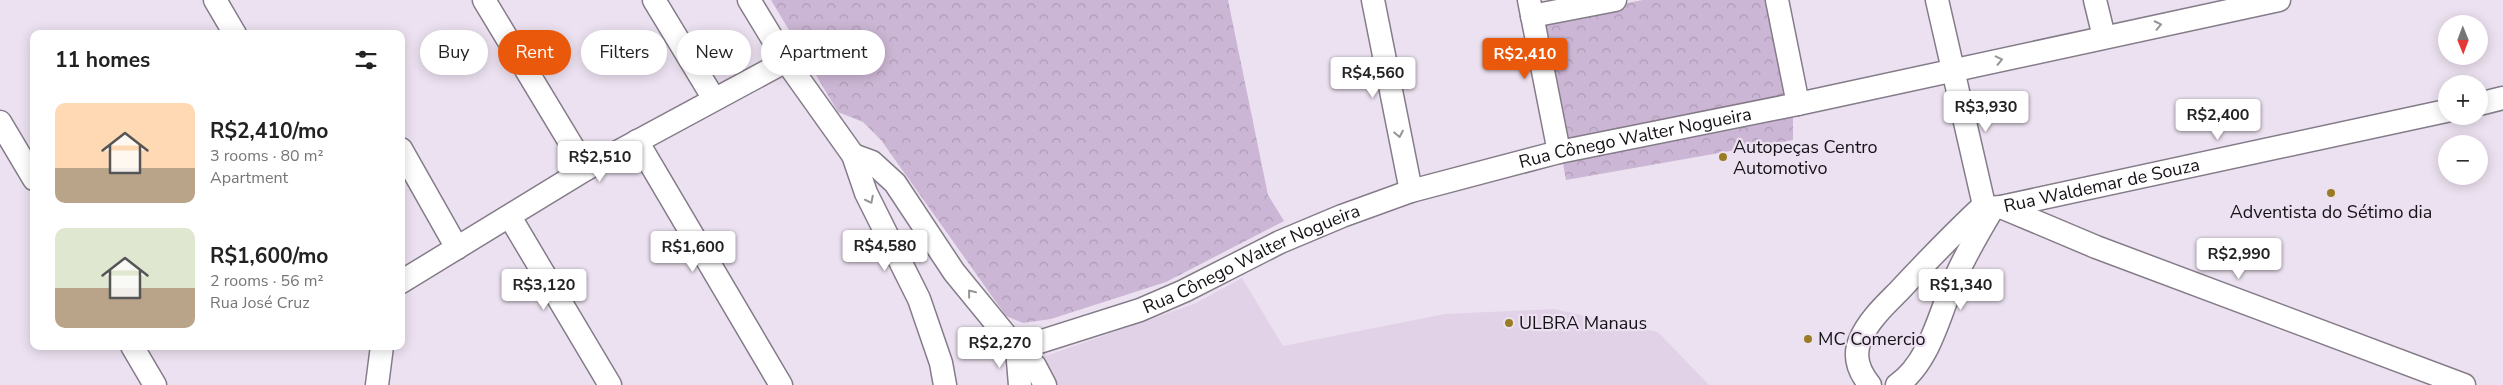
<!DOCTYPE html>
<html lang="en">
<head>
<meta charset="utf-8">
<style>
	body { margin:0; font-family:"Nunito Sans",sans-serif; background:#f2f2f2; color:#222; height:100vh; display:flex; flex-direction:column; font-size:19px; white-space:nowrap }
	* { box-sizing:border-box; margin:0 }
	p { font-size:16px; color:#767676 }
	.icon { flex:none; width:28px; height:28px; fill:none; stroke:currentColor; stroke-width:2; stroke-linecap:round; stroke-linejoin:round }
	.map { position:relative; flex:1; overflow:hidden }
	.sheet { position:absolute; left:30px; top:30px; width:375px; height:320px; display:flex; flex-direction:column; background:#fff; border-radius:10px; box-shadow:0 2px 12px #0003 }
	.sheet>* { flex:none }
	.top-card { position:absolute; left:420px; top:30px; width:475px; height:45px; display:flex; gap:10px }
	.needle { width:32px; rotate:179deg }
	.tools { position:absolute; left:2438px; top:15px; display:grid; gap:10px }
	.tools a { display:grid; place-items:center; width:50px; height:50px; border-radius:50%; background:#fff; box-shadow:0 2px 12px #0003; font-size:25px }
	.price { position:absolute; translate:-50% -42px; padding:0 11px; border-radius:5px; background:#fff; color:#222; font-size:16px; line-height:32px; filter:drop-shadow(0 1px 2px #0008) }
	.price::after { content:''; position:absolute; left:50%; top:30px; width:15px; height:11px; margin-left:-8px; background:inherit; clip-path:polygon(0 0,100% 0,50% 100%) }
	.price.active { background:#ea580c; color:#fff }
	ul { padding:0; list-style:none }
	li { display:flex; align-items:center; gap:15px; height:125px; padding:0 25px }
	li span { display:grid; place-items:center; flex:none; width:140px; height:100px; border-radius:10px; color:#555 }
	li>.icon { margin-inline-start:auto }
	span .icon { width:60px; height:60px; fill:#fffc; stroke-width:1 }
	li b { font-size:21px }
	h2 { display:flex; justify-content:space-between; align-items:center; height:60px; padding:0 25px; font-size:21px }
	.pill { padding:0 18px; border-radius:22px; background:#fff; box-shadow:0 2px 12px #0003; font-size:18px; line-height:45px }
	.pill.active { background:#ea580c; color:#fff }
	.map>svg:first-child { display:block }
	.built { fill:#e1d2e7 }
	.forest { fill:url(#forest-crowns) }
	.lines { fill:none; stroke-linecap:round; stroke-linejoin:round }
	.minor-casing { stroke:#857c89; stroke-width:25 }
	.minor { stroke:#fff; stroke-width:22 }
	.oneway { stroke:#969497 }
	.poi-dot { fill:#9a7c25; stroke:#ece1f0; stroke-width:2 }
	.labels { text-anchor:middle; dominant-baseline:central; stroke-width:4.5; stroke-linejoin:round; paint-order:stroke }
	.street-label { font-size:18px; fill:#161217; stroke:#ece1f0 }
	.poi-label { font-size:18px; fill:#161217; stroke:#ece1f0; text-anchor:start }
</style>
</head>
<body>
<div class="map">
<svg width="2503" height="385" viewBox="0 0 2503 385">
	<defs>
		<pattern id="forest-crowns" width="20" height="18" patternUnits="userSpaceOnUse" patternTransform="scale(1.25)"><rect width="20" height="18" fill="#ccb6d5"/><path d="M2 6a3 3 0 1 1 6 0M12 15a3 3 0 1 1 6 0" fill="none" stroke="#ae9bb6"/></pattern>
	</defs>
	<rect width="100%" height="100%" fill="#ece1f0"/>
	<polygon class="built" points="1242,278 1283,346 1445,314 1554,309 1658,332 1709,385 1053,385 1043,357 1194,304"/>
	<g class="forest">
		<polygon points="771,0 1228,0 1268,195 1284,221 1166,282 1051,319 1023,323 1006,316 881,140 863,122 838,112"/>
		<polygon points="1643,0 1773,0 1793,112 1793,140 1566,180 1537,20"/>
	</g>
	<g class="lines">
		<g class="minor-casing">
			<g id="minor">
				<polyline points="215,0 235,34"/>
				<polyline points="484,0 586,169"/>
				<polyline points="654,0 714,99"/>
				<polyline points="749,0 786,61 853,155 866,193 919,299 941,363 945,385"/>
				<polyline points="1373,0 1411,191"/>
				<polyline points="1529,0 1559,152"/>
				<polyline points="1777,0 1798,104"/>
				<polyline points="1937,0 1984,205"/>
				<polyline points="2095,0 2104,37"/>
				<polyline points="1532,16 1615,0"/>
				<polyline points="2479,104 2503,98"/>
				<polyline points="0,122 34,179"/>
				<polyline points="637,141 781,385"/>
				<polyline points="401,149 457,248"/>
				<polyline points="853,155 872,162 895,183 954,272 1017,349 1035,366 1045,385"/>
				<path id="s1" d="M1984 205 1988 208 2001 207 2446 111"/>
				<polyline points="2001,207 2096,247 2464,385"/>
				<polyline points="510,217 610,385"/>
				<polyline points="401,282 586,169 786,61"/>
				<polyline points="132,346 155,385"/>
				<polyline points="377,385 382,346"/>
				<path id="s2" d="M1020 385 1017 349 1140 310 1184 291 1280 242 1342 216 1411 191 1559 152 1798 104 2279 0"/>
				<path d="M1870 385C1859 372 1853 357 1860 340 1868 321 1884 306 1898 292 1926 262 1954 233 1984 205"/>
				<path d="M1897 385C1932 361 1940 308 1958 272 1968 250 1981 229 1993 208"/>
			</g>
		</g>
		<use href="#minor" class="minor"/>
	</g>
	<defs><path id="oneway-chevron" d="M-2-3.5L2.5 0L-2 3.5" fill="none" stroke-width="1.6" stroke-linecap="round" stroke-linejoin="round" transform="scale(1.25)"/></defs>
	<g class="oneway">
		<use href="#oneway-chevron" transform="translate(2158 25) rotate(-12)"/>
		<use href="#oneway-chevron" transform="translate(1999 60) rotate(-13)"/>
		<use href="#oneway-chevron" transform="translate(1399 134) rotate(79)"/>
		<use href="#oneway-chevron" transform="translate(870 200) rotate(63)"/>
		<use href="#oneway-chevron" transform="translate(971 293) rotate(-129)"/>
	</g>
	<g class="poi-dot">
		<circle cx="1723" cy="157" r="5"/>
		<circle cx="2331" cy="193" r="5"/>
		<circle cx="1509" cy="323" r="5"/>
		<circle cx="1808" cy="339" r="5"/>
	</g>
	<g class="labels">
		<g class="street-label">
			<text stroke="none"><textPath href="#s2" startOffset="692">Rua Cônego Walter Nogueira</textPath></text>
			<text stroke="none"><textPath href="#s1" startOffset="121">Rua Waldemar de Souza</textPath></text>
			<text stroke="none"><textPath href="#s2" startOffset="288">Rua Cônego Walter Nogueira</textPath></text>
		</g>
		<g class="poi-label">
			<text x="1733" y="147">Autopeças Centro<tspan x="1733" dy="21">Automotivo</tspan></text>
			<text x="2331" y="212" text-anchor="middle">Adventista do Sétimo dia</text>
			<text x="1519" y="323">ULBRA Manaus</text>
			<text x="1818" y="339">MC Comercio</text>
		</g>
	</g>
</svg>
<div class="tools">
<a><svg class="needle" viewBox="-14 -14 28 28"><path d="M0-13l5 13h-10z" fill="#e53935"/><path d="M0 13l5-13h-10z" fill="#767676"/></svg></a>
<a>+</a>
<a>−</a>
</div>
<b class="price active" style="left:1525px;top:80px">R$2,410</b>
<b class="price" style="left:1373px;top:99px">R$4,560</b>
<b class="price" style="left:1986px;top:133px">R$3,930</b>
<b class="price" style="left:2218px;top:141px">R$2,400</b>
<b class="price" style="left:600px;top:183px">R$2,510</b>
<b class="price" style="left:885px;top:272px">R$4,580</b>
<b class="price" style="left:693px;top:273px">R$1,600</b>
<b class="price" style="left:2239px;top:280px">R$2,990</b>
<b class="price" style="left:544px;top:311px">R$3,120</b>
<b class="price" style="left:1961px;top:311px">R$1,340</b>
<b class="price" style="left:1000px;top:369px">R$2,270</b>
<div class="top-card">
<a class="pill">Buy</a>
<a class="pill active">Rent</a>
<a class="pill">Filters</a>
<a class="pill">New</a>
<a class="pill">Apartment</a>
</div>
<section class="sheet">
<h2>11 homes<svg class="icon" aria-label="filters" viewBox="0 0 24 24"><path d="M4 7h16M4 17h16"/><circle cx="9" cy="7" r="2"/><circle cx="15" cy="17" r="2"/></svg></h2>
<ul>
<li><span style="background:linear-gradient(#ffd9b3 65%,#b9a48a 0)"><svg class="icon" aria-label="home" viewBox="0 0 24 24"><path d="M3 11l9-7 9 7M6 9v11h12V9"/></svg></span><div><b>R$2,410/mo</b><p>3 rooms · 80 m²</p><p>Apartment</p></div></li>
<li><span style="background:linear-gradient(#dfe7d0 60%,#b9a48a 0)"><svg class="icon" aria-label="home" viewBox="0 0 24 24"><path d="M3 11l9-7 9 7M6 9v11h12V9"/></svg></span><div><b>R$1,600/mo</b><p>2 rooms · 56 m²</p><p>Rua José Cruz</p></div></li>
</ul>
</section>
</div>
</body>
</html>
